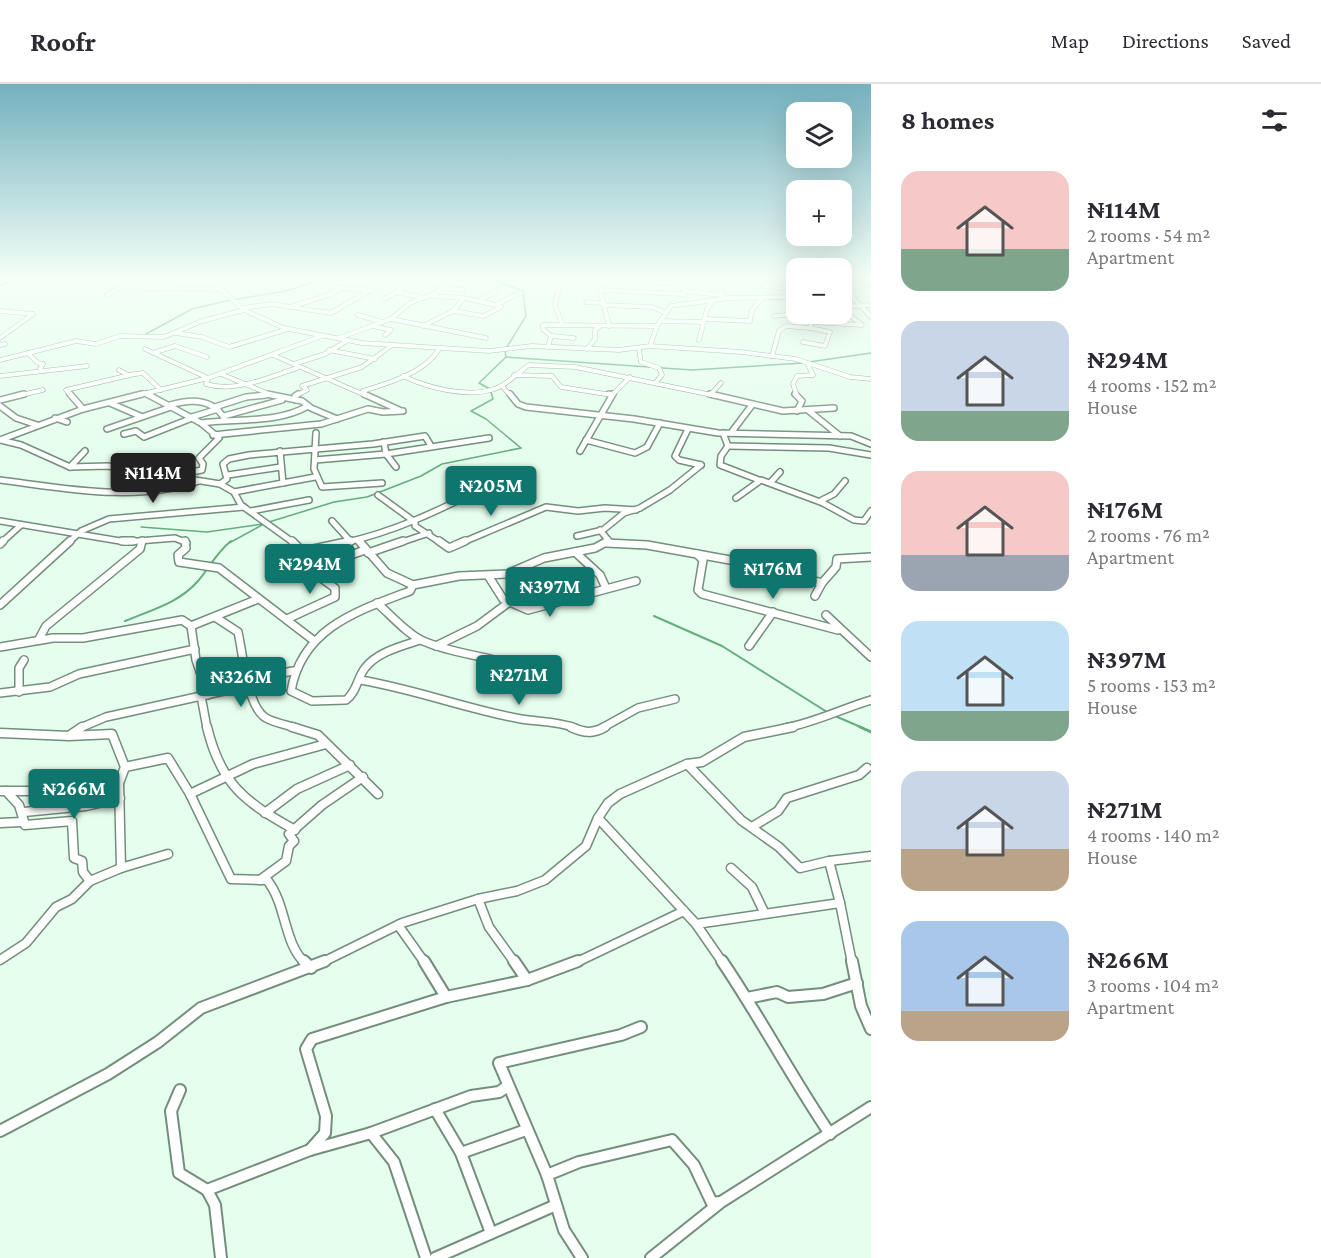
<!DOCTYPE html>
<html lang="en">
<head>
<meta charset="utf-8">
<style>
	body { margin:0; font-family:"Crimson Pro",serif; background:#f7f7f7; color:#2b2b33; height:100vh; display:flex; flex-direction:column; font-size:22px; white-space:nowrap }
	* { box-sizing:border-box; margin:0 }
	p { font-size:20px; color:#7c7c81 }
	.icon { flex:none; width:33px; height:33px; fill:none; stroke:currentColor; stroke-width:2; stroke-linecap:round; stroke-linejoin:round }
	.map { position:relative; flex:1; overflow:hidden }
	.drawer { display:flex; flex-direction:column; background:#fff; width:450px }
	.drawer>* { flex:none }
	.tools { position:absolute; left:786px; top:18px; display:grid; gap:12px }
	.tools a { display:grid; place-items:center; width:66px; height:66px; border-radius:12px; background:#fff; box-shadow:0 6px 24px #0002; font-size:30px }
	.price { position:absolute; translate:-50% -51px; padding:0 14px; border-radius:6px; background:#0f766e; color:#fff; font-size:20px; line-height:39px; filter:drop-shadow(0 2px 3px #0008) }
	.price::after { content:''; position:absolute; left:50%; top:36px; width:18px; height:14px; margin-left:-9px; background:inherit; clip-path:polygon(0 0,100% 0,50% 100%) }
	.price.current { background:#222; color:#fff }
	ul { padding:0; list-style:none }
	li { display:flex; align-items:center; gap:18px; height:150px; padding:0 30px }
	li span { display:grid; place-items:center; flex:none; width:168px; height:120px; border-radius:18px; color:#555 }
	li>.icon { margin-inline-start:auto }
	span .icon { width:72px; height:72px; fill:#fffc; stroke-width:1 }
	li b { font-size:26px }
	h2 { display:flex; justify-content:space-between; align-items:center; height:72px; padding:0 30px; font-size:26px }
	header { display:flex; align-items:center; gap:36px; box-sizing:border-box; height:84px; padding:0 30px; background:#fff; border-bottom:2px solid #e1e1e2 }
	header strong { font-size:28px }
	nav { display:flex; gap:33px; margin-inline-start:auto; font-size:21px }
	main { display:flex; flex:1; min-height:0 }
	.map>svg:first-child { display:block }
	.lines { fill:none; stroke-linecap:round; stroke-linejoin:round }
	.stream-far2 { stroke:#65ac7f; stroke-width:1.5 }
	.stream-far1 { stroke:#65ac7f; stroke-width:2 }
	.stream { stroke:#65ac7f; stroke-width:3 }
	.minor-far4-casing { stroke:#738f7c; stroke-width:5 }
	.minor-far3-casing { stroke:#738f7c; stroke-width:8 }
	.minor-far2-casing { stroke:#738f7c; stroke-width:10 }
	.minor-far1-casing { stroke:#738f7c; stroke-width:11 }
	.minor-casing { stroke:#738f7c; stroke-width:14 }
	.secondary-casing { stroke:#738f7c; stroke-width:4 }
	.minor-far4 { stroke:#fff; stroke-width:4 }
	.minor-far3 { stroke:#fff; stroke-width:5 }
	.minor-far2 { stroke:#fff; stroke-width:7 }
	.minor-far1 { stroke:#fff; stroke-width:8 }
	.minor { stroke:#fff; stroke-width:10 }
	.secondary { fill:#f3e2f0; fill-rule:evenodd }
</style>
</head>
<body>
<header>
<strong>Roofr</strong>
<nav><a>Map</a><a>Directions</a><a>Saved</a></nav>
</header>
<main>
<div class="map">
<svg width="871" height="1174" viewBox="0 0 871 1174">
	<rect width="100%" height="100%" fill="#e6feed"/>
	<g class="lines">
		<g class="stream-far2">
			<polyline points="491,195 523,207 526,232 507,263"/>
			<polyline points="237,215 286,207 322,195"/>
			<polyline points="146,250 192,225 230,216"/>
			<polyline points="506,273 692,286 803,279"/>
			<polyline points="809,278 871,269"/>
			<polyline points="490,305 479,299 506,273 505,267"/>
			<polyline points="491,308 493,315 471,327 486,335 521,364"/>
			<polyline points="269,438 334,418 367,413 421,392 442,380 521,364"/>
			<polyline points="141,443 207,448 263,440"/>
			<polyline points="229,459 262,441"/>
		</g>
		<g class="stream-far1">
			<polyline points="654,532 722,562 827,628"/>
			<path d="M125 537C151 526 179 519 198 497 210 483 216 469 231 457"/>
			<polyline points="835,632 863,644"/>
		</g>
		<polyline class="stream" points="860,643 871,648"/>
		<g class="minor-far4-casing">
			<g id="minor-far4">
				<polyline points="99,195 143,204 221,205 244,226 284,244 362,259 489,267 532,262 619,266 650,262 741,268 796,275 850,293 871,295"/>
				<polyline points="288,195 294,195"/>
				<polyline points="391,195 409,197"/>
				<polyline points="411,195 397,208 424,214"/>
				<polyline points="421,195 444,200"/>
				<polyline points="561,195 555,221 562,240"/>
				<polyline points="765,195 761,200 765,202 796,206"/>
				<polyline points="850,195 862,202"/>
				<polyline points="596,198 676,199"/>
				<polyline points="331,203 372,207"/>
				<polyline points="442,204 463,206"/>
				<polyline points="218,205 227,199 245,195"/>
				<polyline points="600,205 609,242"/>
				<polyline points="844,205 871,199"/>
				<polyline points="845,205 871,233"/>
				<polyline points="600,206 684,210"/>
				<polyline points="684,207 722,211"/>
				<polyline points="107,211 124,201"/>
				<polyline points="432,212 464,214"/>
				<polyline points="724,214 720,207 725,195"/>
				<polyline points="384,215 397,208"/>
				<polyline points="480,216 497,207"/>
				<polyline points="586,218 603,219"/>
				<polyline points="603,221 652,223 664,228"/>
				<polyline points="290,223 332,210 341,204"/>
				<polyline points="842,223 871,221"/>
				<polyline points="243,224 271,220 331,229 389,195"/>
				<polyline points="0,227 33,230"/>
				<polyline points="453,227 484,232 501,223 496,221"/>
				<polyline points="358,231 382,238"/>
				<polyline points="774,232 799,230"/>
				<polyline points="391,235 486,254"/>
				<polyline points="706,235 750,237 752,226 762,214"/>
				<polyline points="660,237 704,238"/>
				<polyline points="811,238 862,241 842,225"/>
				<polyline points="373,242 391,246 385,251"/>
				<polyline points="423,242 453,227 464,214 496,221 515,211"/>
				<polyline points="176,249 202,253 229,263 288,245"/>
				<polyline points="551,252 543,245 543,241 657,242"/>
				<polyline points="0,254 33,230"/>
				<polyline points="339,254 391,235 410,219 438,208 444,200 453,195"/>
				<polyline points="699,256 707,225 712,218"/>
				<polyline points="803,258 825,262 830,248 810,244"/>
				<polyline points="0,261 5,260"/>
				<polyline points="650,262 657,242 671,222 729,214 796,213"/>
				<polyline points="548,263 551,252 574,254"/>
				<path d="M145 265 208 294 206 300C236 309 269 293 297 284"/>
				<polyline points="587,265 595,255 595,246 600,242"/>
				<polyline points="329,266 375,275"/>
				<polyline points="639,266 641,278 659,284 662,291 656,298"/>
				<polyline points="28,269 38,279 43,280 40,285"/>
				<polyline points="153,269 175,262 207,273"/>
				<polyline points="273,271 367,312"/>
				<polyline points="772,272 779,247 786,242 810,244 812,236 809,230"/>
				<polyline points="0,276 76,257 96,260 120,252 164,253 202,237 244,226"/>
				<polyline points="294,280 325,270 348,256"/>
				<polyline points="119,286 128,291 143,289 161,306"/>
				<polyline points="221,290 274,312"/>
				<polyline points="514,291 552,292 561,303 612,311"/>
				<polyline points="0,292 87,282"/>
				<path d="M403 292C428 304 467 314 494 305 508 301 518 288 529 281L575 283 717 312"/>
				<polyline points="502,302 511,312"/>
				<path d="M363 307C388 299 425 289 439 265"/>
				<polyline points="144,309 150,312"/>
				<polyline points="710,311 721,299"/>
				<polyline points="17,312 43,306"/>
				<polyline points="71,312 66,306 130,291"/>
				<polyline points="135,312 208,294 322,252"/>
				<polyline points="256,312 266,311"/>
				<polyline points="295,312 307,306 302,302 362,283 391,262"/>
				<polyline points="611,312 630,293"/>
				<polyline points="797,312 793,300 797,292 813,291 807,279"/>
			</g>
		</g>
		<g class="minor-far3-casing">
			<g id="minor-far3">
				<polyline points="70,310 83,325"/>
				<polyline points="147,310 201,339 219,354 199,374 203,380 202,386 181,390"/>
				<polyline points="267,310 302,317 311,324 337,335"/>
				<polyline points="364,310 399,326"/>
				<polyline points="510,310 518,320 526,323 634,335 718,349 851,352 871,360"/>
				<polyline points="609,310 612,311"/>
				<polyline points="710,310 783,327 834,324"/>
				<polyline points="795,310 802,317 797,327"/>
				<polyline points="0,316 24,310"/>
				<polyline points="296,316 295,312 298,310"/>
				<polyline points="110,319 140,332"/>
				<path d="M170 321C190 315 212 314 224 334"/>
				<polyline points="0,322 16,334 37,341"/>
				<polyline points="215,323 246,313 266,311"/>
				<polyline points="809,327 840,352"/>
				<polyline points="224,332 282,316"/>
				<polyline points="192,333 218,325"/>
				<polyline points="55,334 67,338"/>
				<path d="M201 339C235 334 277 340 308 322"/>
				<polyline points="107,345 171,323"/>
				<polyline points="688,345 675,372 679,376 701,381"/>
				<polyline points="316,349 314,385 322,403 382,399"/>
				<polyline points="723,349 728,362 721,372 720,381 759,396"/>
				<polyline points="731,349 752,321"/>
				<polyline points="124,350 136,347 144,353 192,334"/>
				<polyline points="213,351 321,340 368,325 383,328 403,327"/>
				<polyline points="0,356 21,361 70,383 108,382 220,400 234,408 241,421 294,459"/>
				<polyline points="0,356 83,325 142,310"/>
				<polyline points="586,356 635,369 647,363 660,339"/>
				<polyline points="384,358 386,370 396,383"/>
				<polyline points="728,362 829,364 871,371"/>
				<polyline points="280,367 283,399"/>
				<polyline points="580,367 613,310"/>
				<polyline points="315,376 386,370 489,354"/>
				<polyline points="70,383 85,367"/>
				<polyline points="228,391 281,383"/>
				<path d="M0 396C64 404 136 419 199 397"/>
				<polyline points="845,397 834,410 822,416 823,419 854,436 864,437 871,427"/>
				<polyline points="770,399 780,388"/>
				<polyline points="220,400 227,395 223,380 229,375 249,371 373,360 425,352 431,362"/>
				<polyline points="234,408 315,393"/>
				<polyline points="378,411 415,438 415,442 441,459"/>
				<polyline points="736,414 761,396 823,419"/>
				<polyline points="251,427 309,416"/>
				<polyline points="0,437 126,458 175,454 187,459"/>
				<polyline points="332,437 351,458"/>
				<polyline points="600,446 609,457 605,459"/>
				<polyline points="577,452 603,446 624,429 640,424 670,406 701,381"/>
				<polyline points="358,456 361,459"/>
				<polyline points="1,459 21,441"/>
				<polyline points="68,459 81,447 109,435 244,423"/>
				<path d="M343 459C400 447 449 421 500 396L507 387"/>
				<polyline points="399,459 429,449"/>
				<polyline points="461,459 546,423 578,427 605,424 636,426"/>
			</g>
		</g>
		<g class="minor-far2-casing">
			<g id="minor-far2">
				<polyline points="122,457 133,457"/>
				<polyline points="185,457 186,464 178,471 179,478 219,484 313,556"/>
				<polyline points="359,457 387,489 413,501"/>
				<polyline points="439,457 449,464 465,457"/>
				<polyline points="606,459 647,461 697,470"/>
				<polyline points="0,460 3,457"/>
				<polyline points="304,467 351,457"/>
				<polyline points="575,468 600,491 606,504"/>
				<polyline points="368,469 403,457"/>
				<polyline points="311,485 365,466"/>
				<polyline points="489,493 503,515 528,526 636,497"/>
				<polyline points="815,512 822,499"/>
				<path d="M377 519C391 531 407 550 423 557 465 575 506 570 545 598"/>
				<polyline points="0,521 70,457"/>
				<polyline points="826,531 871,573"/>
				<path d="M215 533 238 548C243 570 247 623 266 634 275 639 287 641 297 644"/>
				<polyline points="287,535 335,513 335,504 314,489 301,466 292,457"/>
				<polyline points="191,542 196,576 208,611"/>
				<polyline points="838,546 702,510 698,506 703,476 697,470 752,480 822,499 836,483 837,475 871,473"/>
				<polyline points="39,555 46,542 140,465 142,457"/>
				<path d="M420 556C402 562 377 568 365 584 357 594 357 608 346 616L312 617 291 607C302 544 357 527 410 507L413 501 459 492 507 490 544 474 595 464 608 457"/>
				<polyline points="436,562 477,542 508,519"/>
				<polyline points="749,562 773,528"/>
				<polyline points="0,563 53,554 83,554 182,536 191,542 258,515"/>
				<path d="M360 596C415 605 466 625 521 635 539 638 558 637 575 644"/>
				<polyline points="19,608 19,584 24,576"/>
				<polyline points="0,609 50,603 79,590 195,565"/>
				<polyline points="201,612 207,644"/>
				<polyline points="80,644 106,633 233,605 249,595 293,587"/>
				<polyline points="602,644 638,624 675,615"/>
				<path d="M785 644C816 638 841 625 871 616"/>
			</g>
		</g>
		<g class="minor-far1-casing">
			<g id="minor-far1">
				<path d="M207 643C221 701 245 718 295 746"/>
				<polyline points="292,643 318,651 378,710"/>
				<path d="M571 643C584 649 593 650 605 643"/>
				<polyline points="0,649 69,652 112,650 125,683 119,699 121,784 168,770"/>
				<polyline points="70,651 82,643"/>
				<polyline points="687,680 741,736 779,763 800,784 829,777"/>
				<path d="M125 683 168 674 190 710 231 795 267 796C287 821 283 858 305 879"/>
				<polyline points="0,707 58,707 119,699"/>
				<polyline points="6,707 19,721 25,741 72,737 74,774 82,777 83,788 90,797"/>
				<polyline points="190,710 253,680 326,660"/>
				<polyline points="24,728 86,722 120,714"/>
				<polyline points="265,729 297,705 350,681"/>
				<polyline points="598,734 696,840 723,879"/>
				<polyline points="0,739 22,738"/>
				<polyline points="752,743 778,727 787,714 859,691 867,684"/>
				<polyline points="731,784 752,803 764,828"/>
				<polyline points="260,796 286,777 289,762 294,757 289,750 322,721 363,693"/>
				<polyline points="478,815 489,843 515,879"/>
				<polyline points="840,819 852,879"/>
				<polyline points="696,840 840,819 829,777 871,772"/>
				<polyline points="398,841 425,879"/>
				<polyline points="0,876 26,859 56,823 72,815 90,797 121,784"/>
				<polyline points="321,879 402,839 478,815 517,807 545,796 586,762 598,734 608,719 620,710 687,680 702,678 744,653 793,643"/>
				<polyline points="575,879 684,827"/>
			</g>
		</g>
		<g class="minor-casing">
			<g id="minor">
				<polyline points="304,877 311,884"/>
				<polyline points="424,877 446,913"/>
				<polyline points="514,877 527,896"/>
				<path d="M722 877C760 933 792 994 830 1050"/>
				<polyline points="852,877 861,922 871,945"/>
				<polyline points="747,914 777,908 788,913 823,910 857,899"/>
				<polyline points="180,1006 171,1027 179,1089 207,1106 215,1121 221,1174"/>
				<polyline points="435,1025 461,1069 491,1149"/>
				<polyline points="0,1047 108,990 158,958 201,924 325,877"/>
				<polyline points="371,1049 394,1078 426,1174"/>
				<polyline points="310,1066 325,1049 326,1032 306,965 312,955 446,913 527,896 578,877"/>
				<polyline points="461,1069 526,1046"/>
				<polyline points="547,1091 579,1078 672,1056 694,1081 712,1119 720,1118"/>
				<polyline points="207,1106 310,1066 371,1049 471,1012 499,1008 508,1002"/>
				<polyline points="435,1174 556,1121"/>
				<polyline points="582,1174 564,1146 547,1091 499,979 621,951 641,943"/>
				<polyline points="651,1174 721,1118 871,1023"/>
			</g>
		</g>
		<g class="secondary-casing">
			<polygon id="secondary" points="4,195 13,195 0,200 0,196"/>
		</g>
		<use href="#minor-far4" class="minor-far4"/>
		<use href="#minor-far3" class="minor-far3"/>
		<use href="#minor-far2" class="minor-far2"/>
		<use href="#minor-far1" class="minor-far1"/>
		<use href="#minor" class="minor"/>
		<use href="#secondary" class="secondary"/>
	</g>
	<linearGradient id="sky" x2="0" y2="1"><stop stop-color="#73b1be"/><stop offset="0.54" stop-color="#f4fff7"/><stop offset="1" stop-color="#f4fff7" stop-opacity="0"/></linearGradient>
	<rect width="871" height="359" fill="url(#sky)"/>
</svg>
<div class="tools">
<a><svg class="icon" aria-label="layers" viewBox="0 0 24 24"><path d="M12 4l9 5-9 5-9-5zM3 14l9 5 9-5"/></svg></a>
<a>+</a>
<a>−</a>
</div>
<b class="price current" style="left:153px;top:420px">₦114M</b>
<b class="price" style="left:491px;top:433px">₦205M</b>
<b class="price" style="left:310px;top:511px">₦294M</b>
<b class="price" style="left:773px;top:516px">₦176M</b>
<b class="price" style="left:550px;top:534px">₦397M</b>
<b class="price" style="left:519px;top:622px">₦271M</b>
<b class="price" style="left:241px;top:624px">₦326M</b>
<b class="price" style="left:74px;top:736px">₦266M</b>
</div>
<section class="drawer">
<h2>8 homes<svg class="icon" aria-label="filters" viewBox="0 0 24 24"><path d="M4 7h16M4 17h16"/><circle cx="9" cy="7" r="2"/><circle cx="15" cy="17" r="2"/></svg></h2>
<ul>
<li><span style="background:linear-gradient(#f6c9c9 65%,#7fa58c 0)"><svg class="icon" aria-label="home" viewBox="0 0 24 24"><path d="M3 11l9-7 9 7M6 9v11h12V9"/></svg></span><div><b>₦114M</b><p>2 rooms · 54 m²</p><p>Apartment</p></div></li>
<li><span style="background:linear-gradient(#c9d6e8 75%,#7fa58c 0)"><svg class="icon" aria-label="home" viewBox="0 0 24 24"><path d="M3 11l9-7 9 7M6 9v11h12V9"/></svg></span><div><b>₦294M</b><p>4 rooms · 152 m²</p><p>House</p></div></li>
<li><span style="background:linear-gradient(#f6c9c9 70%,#9aa5b1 0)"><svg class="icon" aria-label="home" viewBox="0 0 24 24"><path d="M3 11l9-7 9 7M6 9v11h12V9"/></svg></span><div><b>₦176M</b><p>2 rooms · 76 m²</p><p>Apartment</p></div></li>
<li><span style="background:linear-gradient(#bfe0f5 75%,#7fa58c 0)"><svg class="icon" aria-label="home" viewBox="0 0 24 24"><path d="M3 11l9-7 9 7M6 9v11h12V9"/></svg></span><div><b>₦397M</b><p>5 rooms · 153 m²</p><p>House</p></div></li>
<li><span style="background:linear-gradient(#c9d6e8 65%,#b9a48a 0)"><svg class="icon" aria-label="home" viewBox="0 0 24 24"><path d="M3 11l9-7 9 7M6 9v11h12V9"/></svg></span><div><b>₦271M</b><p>4 rooms · 140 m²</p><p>House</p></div></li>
<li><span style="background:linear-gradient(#a9c7e8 75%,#b9a48a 0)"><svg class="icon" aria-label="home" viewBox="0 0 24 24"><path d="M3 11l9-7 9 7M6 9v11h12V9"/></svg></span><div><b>₦266M</b><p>3 rooms · 104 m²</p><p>Apartment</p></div></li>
</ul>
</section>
</main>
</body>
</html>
